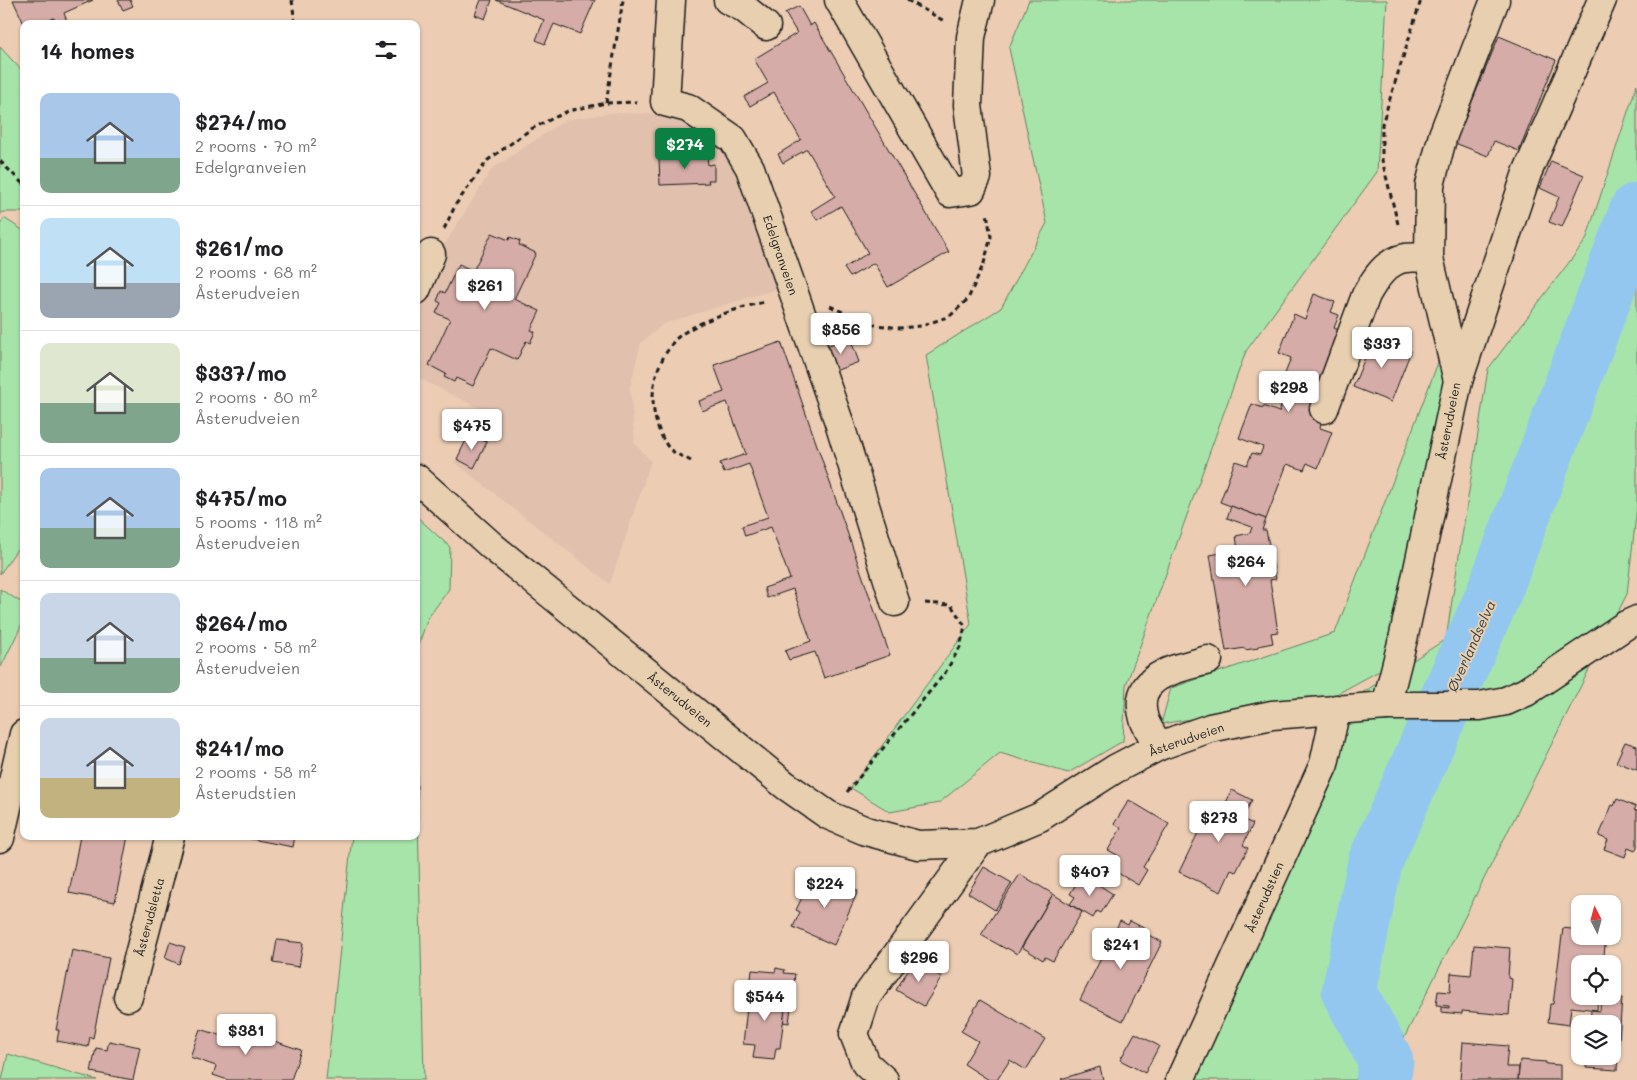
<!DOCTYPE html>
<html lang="en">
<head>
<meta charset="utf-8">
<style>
	body { margin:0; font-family:Mali,sans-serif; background:#f2f2f2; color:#202124; height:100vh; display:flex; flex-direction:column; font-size:19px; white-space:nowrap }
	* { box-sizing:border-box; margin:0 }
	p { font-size:16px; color:#757577 }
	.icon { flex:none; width:28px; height:28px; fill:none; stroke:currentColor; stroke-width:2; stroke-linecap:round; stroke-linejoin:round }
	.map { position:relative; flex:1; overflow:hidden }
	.drawer { position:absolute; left:20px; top:20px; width:400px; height:820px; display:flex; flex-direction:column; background:#fff; border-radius:10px; box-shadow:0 1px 4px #0004 }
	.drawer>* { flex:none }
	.needle { width:32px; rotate:354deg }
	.controls { position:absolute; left:1571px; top:895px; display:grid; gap:10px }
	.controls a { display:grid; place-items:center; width:50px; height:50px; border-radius:10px; background:#fff; box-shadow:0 1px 4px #0004; font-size:25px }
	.price { position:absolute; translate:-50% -42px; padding:0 11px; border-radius:5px; background:#fff; color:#222; font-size:16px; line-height:32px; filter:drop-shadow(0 1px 2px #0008) }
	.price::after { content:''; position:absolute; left:50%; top:30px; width:15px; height:11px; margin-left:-8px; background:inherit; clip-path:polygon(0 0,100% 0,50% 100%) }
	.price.current { background:#0b8043; color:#fff }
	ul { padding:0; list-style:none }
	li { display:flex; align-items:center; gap:15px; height:125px; padding:0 20px }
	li+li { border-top:1px solid #e0e0e0 }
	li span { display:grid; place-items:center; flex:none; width:140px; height:100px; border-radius:10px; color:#555 }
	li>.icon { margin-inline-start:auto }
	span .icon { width:60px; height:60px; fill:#fffc; stroke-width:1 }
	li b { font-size:21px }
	h2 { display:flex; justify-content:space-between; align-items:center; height:60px; padding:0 20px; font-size:21px }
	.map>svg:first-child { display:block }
	.built { fill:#e1c0ad }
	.green { fill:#a7e4aa; stroke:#628063 }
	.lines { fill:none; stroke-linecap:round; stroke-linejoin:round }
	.river { stroke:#93c7f0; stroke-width:55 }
	.building { fill:#d5aca7; stroke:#1c1c1c }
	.minor-casing { stroke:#1c1c1c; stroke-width:31 }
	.path { stroke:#1c1c1c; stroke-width:3; stroke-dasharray:5 4; stroke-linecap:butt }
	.minor { stroke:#e7cfaf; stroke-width:28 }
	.labels { text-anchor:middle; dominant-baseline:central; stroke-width:4; stroke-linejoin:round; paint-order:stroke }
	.street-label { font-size:12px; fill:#1c1c1c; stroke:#e7cfaf }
	.water-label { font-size:14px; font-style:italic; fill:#343e46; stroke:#e7cfaf }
</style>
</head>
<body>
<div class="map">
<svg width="1637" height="1080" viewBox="0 0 1637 1080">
	<rect width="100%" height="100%" fill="#eccdb4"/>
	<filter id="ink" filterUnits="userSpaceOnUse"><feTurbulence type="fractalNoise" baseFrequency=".02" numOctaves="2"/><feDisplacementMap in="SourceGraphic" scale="10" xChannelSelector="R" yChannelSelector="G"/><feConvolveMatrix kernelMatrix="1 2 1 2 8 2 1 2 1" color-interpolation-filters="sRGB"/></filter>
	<g filter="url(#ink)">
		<polygon class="built" points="610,113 673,114 725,146 747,191 780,288 663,324 641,343 630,388 635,444 651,461 610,584 454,462 485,411 416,377 416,299 437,256 492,169 565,120"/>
		<g class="green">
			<polygon points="1029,0 1387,0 1377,172 1246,351 1126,685 1123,741 1068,773 1000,753 939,803 890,812 851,788 971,624 926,355 1001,308 1047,223 1009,48"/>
			<polygon points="0,47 24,73 24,212 2,212 0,216"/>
			<polygon points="1637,84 1637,507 1627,594 1383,1080 1179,1080 1348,702 1446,639 1488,369 1586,240"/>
			<polygon points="4,218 24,231 24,539 0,574 0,225"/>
			<polygon points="1439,360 1453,366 1390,665 1335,695 1161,724 1171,688 1335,633"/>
			<polygon points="416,516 450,547 449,589 428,618 416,652"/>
			<polygon points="0,589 24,604 24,620 1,667"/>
			<polygon points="416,727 424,1080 326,1080 352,836 416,836"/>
			<polygon points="8,1054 97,1080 2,1080"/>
		</g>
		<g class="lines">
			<polyline class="river" points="1383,1080 1386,1061 1349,992 1375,862 1493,595 1637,210"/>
		</g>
		<g class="building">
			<polygon points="13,0 93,0 64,13 68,24 56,24 54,18 40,24 24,24"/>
			<polygon points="118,0 130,0 133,6 123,10"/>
			<polygon points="481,0 492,0 485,19 475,15"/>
			<polygon points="496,0 595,0 580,34 554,24 545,44 536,40 544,20"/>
			<polygon points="799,6 810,26 814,23 949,252 888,287 874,263 850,277 844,268 868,253 841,206 817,220 811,211 835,196 807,149 783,163 778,154 801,140 774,92 750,106 744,97 768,83 754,59 797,33 785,13"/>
			<polygon points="1499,36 1556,60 1519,151 1494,141 1488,156 1455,143"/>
			<polygon points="707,155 708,165 714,164 714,180 708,180 709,183 660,185 659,157"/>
			<polygon points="1551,161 1584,175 1562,227 1549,222 1559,197 1540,188"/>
			<polygon points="492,233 509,240 510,237 520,241 519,245 536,253 514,299 540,311 531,330 535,332 530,343 526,341 517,360 491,348 473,386 456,378 454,382 444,377 446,374 429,365 450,319 436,313 441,303 437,301 441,291 445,293 459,264 473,271"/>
			<polygon points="1314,294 1335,302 1331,312 1339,315 1334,328 1341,331 1320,428 1332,432 1318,468 1307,463 1304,470 1287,464 1266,519 1220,502 1235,461 1247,465 1252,453 1260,455 1263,447 1239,438 1252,404 1263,408 1263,406 1279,412 1282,404 1263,397 1271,374 1283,379 1291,358 1279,353 1294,314 1305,319"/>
			<polygon points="1374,336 1411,351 1391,402 1353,387"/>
			<polygon points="850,338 859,362 832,372 823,347"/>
			<polygon points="781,342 890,655 824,678 815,652 789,660 785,651 811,641 793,589 767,598 764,588 790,579 771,527 745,536 742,526 768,517 749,464 724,473 720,463 746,454 727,402 702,411 699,401 724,392 714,365"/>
			<polygon points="469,434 487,442 474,468 457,459"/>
			<polygon points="1231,506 1266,519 1262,530 1266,530 1276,579 1270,580 1278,632 1271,633 1273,643 1258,646 1258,648 1245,650 1245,648 1226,651 1210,555 1238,550 1236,536 1250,533 1252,527 1227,518"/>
			<polygon points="1625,742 1637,746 1637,770 1616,762"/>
			<polygon points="1232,790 1252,800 1242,819 1253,824 1243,845 1248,848 1236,872 1231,870 1221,892 1179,872 1212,804 1223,809"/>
			<polygon points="1617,799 1636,807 1634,810 1637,811 1637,847 1635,851 1628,848 1625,857 1604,849 1608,840 1599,836 1612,805 1614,806"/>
			<polygon points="1129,800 1169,824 1143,867 1147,870 1138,885 1111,869 1119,856 1108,850 1121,828 1114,824"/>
			<polygon points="80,836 128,836 115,902 69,893"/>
			<polygon points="247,836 295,836 293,847 246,838"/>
			<polygon points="984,867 1012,883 995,910 968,893"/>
			<polygon points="818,873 858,891 834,945 793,927 800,912 796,910 806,889 810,890"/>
			<polygon points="1020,874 1053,894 1017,954 1007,948 1006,949 981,935"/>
			<polygon points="1082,874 1113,894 1101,913 1097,911 1093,918 1070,904 1075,897 1070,894"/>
			<polygon points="1053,894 1082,912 1053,961 1045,957 1043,960 1022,947"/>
			<polygon points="1120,921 1128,925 1130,921 1146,929 1143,932 1162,942 1123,1021 1080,1000"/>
			<polygon points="1563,928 1580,930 1580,936 1606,936 1603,964 1580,964 1580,996 1598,996 1597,1010 1571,1007 1569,1025 1548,1022 1550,1004 1553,1004"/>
			<polygon points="277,940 303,943 299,967 273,963"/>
			<polygon points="170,942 185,947 179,964 165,958"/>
			<polygon points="1474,945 1510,948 1508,978 1512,979 1509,1015 1462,1011 1462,1014 1441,1012 1441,1007 1449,1008 1449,1006 1436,1005 1438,991 1450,992 1451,973 1471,975"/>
			<polygon points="72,950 109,958 93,1038 90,1037 88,1047 57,1041 59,1030 56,1030"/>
			<polygon points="914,960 942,977 924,1006 896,990"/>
			<polygon points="776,968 785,970 784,973 795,974 789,1023 783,1022 787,993 750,989 752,970 775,972"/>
			<polygon points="749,989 787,993 780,1048 776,1048 774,1060 753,1058 755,1045 743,1044"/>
			<polygon points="1601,996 1622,998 1617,1070 1586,1068 1587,1056 1612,1056 1612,1024 1590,1024 1591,1010 1600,1011"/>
			<polygon points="980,1000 1045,1039 1026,1070 1010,1060 997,1080 989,1080 964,1064 978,1041 961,1031"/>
			<polygon points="229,1026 301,1050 291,1080 228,1080 213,1075 216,1066 190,1057 200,1029 226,1037"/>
			<polygon points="1135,1033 1159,1046 1145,1073 1120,1060"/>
			<polygon points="109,1041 140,1047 133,1080 91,1072 96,1048 107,1050"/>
			<polygon points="1463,1042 1508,1046 1506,1067 1519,1067 1518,1080 1460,1080"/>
			<polygon points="1520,1060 1546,1062 1546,1064 1560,1065 1560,1080 1518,1080"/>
			<polygon points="1100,1067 1103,1080 1062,1080 1061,1079"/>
		</g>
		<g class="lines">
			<g class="minor-casing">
				<g id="minor">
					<polyline points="671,0 665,102 688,108 733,139 750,168 839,422 895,602"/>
					<polyline points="728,0 744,8 766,26"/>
					<polyline points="839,0 950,193 971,190 977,177 968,105 971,37 980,0"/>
					<polyline points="416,290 431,254"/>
					<polyline points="1458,381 1527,173 1602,0"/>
					<path d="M1324 409 1366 295C1375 279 1386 261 1405 258 1413 257 1422 258 1429 258"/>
					<polyline points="416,478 493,547 785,785 828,815 866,831 918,845 978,843 1040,817 1115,769 1159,746 1210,728 1272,715 1386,706 1480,706 1506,701 1526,692 1626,625 1637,620"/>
					<polyline points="1386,706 1404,635 1458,381 1429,258 1430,185 1443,135 1495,0"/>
					<path d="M1159 746C1154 738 1147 728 1144 719 1131 674 1177 669 1208 660"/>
					<polyline points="0,838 24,734"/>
					<polyline points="128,997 170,836"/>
					<polyline points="884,1080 866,1064 854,1034 866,997 978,843"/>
					<polyline points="1180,1080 1324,764 1336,709"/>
				</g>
			</g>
			<g class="path">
				<polyline points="292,0 295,24"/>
				<polyline points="907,0 946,22"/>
				<polyline points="606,103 623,0"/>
				<polyline points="0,161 24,185"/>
				<polyline points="1398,224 1382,160 1382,124 1421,0"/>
				<polyline points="444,229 456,204 488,160 531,129 568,111 606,103 637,102"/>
				<polyline points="830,306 869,324 900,328 921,326 950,316 968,299 984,263 991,237 987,213"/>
				<path d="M691 461C684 457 672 453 668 447 648 418 648 378 668 350 671 346 673 341 677 338 697 321 740 307 765 302"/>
				<polyline points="847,792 945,673 960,647 965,626 951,605 924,603"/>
			</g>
			<use href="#minor" class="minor"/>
		</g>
	</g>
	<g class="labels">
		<g class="street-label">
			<text transform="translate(781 255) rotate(71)">Edelgranveien</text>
			<text transform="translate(1448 421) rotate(-79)">Åsterudveien</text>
			<text transform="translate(680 699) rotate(39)">Åsterudveien</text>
			<text transform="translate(1186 739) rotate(-19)">Åsterudveien</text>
			<text transform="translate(1264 897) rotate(-66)">Åsterudstien</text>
			<text transform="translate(149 917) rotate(-75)">Åsterudsletta</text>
		</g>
		<g class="water-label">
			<text transform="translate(1471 646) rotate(-66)">Øverlandselva</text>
		</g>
	</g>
</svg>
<div class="controls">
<a><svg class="needle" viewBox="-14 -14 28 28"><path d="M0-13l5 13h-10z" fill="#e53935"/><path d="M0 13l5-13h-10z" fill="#757577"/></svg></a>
<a><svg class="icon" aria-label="locate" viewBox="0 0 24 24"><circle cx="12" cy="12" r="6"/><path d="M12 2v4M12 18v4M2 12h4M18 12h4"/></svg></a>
<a><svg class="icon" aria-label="layers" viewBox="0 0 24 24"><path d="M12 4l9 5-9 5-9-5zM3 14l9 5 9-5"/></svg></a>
</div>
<b class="price current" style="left:685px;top:170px">$274</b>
<b class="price" style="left:485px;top:311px">$261</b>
<b class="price" style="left:841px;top:355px">$856</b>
<b class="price" style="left:1382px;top:369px">$337</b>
<b class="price" style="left:1289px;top:413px">$298</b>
<b class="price" style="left:472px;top:451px">$475</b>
<b class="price" style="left:1246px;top:587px">$264</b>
<b class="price" style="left:1219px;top:843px">$273</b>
<b class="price" style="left:1090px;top:897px">$407</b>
<b class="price" style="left:825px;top:909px">$224</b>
<b class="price" style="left:1121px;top:970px">$241</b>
<b class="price" style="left:919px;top:983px">$296</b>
<b class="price" style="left:765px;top:1022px">$544</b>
<b class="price" style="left:246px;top:1056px">$381</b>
<section class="drawer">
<h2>14 homes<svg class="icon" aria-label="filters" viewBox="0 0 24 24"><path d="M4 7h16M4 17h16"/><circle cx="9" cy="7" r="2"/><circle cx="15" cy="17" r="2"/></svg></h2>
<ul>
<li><span style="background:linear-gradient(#a9c7e8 65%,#7fa58c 0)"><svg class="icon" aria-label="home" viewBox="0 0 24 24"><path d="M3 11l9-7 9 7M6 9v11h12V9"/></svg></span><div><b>$274/mo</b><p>2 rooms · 70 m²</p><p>Edelgranveien</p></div></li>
<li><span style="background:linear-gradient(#bfe0f5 65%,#9aa5b1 0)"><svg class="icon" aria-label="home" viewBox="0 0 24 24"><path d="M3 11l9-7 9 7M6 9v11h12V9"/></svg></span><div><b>$261/mo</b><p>2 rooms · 68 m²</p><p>Åsterudveien</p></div></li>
<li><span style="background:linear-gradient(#dfe7d0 60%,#7fa58c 0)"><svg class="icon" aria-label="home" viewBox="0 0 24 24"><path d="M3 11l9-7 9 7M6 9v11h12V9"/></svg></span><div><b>$337/mo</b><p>2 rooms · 80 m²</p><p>Åsterudveien</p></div></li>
<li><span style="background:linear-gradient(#a9c7e8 60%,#7fa58c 0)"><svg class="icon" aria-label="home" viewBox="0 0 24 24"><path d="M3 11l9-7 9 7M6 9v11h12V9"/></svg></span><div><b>$475/mo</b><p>5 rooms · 118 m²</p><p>Åsterudveien</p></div></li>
<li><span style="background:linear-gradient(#c9d6e8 65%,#7fa58c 0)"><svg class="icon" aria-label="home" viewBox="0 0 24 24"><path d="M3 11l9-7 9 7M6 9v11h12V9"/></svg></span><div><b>$264/mo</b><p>2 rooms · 58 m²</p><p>Åsterudveien</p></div></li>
<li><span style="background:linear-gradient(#c9d6e8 60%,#c2b280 0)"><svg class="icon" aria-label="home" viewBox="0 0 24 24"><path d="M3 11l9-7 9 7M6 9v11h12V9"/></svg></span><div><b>$241/mo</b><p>2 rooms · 58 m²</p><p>Åsterudstien</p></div></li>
</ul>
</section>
</div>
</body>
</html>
